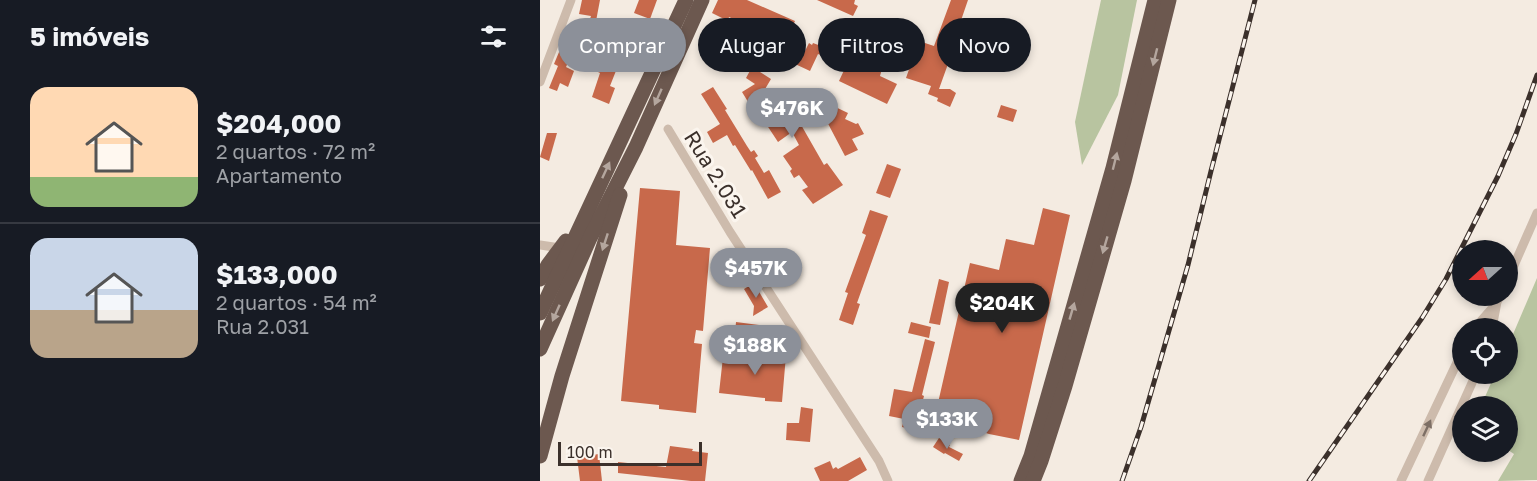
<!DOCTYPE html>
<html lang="pt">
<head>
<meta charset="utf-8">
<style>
	body { margin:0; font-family:"Golos Text",sans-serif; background:#20242c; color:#f1f3f6; height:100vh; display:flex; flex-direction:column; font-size:22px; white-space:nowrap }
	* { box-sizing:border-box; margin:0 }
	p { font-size:20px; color:#9ea1a6 }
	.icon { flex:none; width:33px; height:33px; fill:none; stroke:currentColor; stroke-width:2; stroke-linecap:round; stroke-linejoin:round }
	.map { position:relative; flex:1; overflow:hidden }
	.drawer { display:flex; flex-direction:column; background:#171b24; width:540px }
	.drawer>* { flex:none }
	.banner { position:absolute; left:18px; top:18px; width:570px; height:54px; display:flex; gap:12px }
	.needle { width:39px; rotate:249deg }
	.controls { position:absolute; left:912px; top:240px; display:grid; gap:12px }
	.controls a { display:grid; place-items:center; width:66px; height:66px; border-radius:50%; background:#171b24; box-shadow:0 3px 9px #0003; font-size:30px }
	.scale { position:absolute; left:18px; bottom:15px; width:144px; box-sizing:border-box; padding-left:6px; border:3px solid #3b302b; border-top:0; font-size:16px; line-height:21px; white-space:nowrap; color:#3b302b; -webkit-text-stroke:4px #fbf5ee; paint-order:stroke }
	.price { position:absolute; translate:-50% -51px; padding:0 14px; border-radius:21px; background:#8c9099; color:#fff; font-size:20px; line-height:39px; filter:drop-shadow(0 2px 3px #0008) }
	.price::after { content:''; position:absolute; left:50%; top:36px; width:18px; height:14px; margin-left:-9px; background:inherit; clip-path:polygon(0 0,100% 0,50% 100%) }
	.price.on { background:#222; color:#fff }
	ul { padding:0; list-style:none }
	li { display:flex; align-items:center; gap:18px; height:150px; padding:0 30px }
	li+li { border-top:2px solid #363941 }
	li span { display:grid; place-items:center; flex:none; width:168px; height:120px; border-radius:18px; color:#555 }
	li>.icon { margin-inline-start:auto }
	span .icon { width:72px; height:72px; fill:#fffc; stroke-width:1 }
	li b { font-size:26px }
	h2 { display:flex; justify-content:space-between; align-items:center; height:72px; padding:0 30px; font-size:26px }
	.chip { padding:0 21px; border-radius:27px; background:#171b24; box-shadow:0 3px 9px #0003; font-size:21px; line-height:54px }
	.chip.on { background:#8c9099; color:#fff }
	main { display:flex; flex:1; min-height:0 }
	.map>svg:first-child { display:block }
	.green { fill:#b8c4a0 }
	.building { fill:#c8694b }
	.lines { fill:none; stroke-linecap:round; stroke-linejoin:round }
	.minor { stroke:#cdbbac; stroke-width:9 }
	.trunk { stroke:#6c584f; stroke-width:15 }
	.rail-casing { stroke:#3b302b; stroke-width:5 }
	.rail { stroke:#fbf5ee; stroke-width:3; stroke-dasharray:9; stroke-linecap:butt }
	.oneway { fill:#b4a69e }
	.oneway2 { fill:#7d6f65 }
	.labels { text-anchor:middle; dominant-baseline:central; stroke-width:6; stroke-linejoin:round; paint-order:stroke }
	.street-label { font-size:21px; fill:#3b302b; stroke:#fbf5ee }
</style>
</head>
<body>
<main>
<section class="drawer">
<h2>5 imóveis<svg class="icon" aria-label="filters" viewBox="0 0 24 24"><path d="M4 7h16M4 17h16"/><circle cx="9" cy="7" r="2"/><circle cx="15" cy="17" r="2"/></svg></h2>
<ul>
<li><span style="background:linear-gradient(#ffd9b3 75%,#8fb573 0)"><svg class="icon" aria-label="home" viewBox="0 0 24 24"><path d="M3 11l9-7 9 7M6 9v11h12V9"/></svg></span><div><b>$204,000</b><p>2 quartos · 72 m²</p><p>Apartamento</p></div></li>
<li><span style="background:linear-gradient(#c9d6e8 60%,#b9a48a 0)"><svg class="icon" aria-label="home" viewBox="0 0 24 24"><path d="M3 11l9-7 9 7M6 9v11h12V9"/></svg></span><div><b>$133,000</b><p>2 quartos · 54 m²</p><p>Rua 2.031</p></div></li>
</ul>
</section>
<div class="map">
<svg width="997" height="481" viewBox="0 0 997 481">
	<rect width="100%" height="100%" fill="#f4ebe1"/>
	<g class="green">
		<polygon points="561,0 597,0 578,95 542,165 535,122"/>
		<polygon points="997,278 997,480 958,481 974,454 968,450 968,406 941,406 955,374 968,374 968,346"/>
	</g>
	<g class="building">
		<polygon points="42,0 60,0 53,37 45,34 51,16 39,14"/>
		<polygon points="99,0 117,0 110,19 94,13"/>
		<polygon points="178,0 207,0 255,21 251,30 257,33 252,45 265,51 269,43 272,45 273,43 281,46 288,31 300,36 302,31 318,35 318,32 350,40 340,76 357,84 347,104 299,81 306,66 278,54 270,71 223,49 237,24 231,19 228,24 215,18 211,27 189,17 188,21 172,13"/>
		<polygon points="277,0 315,0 314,4 318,6 313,16"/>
		<polygon points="411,0 428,0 406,64 408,64 399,89 410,89 416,93 410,107 397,101 398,98 388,94 391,86 366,78 379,41 394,46"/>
		<polygon points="32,30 46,37 39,52 34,50 26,67 34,71 28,87 20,83 17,91 9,88 18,66 14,64 22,45 24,46"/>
		<polygon points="70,33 84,38 77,56 81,58 70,86 75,88 69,104 52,97 60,73 56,71"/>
		<polygon points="212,67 231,79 215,106 240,90 244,96 247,94 251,101 248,102 284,165 287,163 303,185 273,204 262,190 268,187 259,175 254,178 250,171 252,169 243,156 259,145 252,132 238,142 215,107 213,110 202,92 215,84 206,78"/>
		<polygon points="173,87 187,109 185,110 207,146 211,152 214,150 218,156 215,158 224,173 229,170 241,192 228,199 212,170 211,171 195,145 193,146 187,135 173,143 167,132 180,124 161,94"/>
		<polygon points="287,103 308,113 305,119 316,124 318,123 324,134 312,139 318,150 305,156 284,116"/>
		<polygon points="461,105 477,110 473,122 457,117"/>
		<polygon points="7,133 17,133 9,161 0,157"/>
		<polygon points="347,164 361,169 350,198 336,193"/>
		<polygon points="100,188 140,191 136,245 170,248 163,331 156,330 154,343 162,344 156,413 119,409 119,405 81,401"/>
		<polygon points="503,208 530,215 479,440 449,434 395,416 430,263 459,270 466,239 494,245"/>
		<polygon points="330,210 348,216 317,303 320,304 313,325 299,320 308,293 305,292 326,235 322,233"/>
		<polygon points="399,279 409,282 400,325 389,323"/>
		<polygon points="214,283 228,307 213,316 214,306 204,289"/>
		<polygon points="196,322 219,325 218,337 195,334"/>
		<polygon points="371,322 391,327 389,338 368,333"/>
		<polygon points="385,339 395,342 382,395 384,396 375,430 362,427 364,419 349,416 354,389 372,392"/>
		<polygon points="207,350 246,355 242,402 225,401 225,398 179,393 183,357 206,360"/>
		<polygon points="261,407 273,409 270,442 246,440 247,423 259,423"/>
		<polygon points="399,438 410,445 409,447 423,454 419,461 405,453 404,454 393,447"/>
		<polygon points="130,446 153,449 152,451 168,453 165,481 151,481 78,473 78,462 126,467"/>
		<polygon points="59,454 62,481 40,481 37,457"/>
		<polygon points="320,457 327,470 308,481 280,481 274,468 290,461 293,469 296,467 298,469"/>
	</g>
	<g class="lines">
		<g class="minor">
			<polyline points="0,82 31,0"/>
			<polyline points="128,129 190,232 339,461 348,481"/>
			<polyline points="0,245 20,248"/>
			<polyline points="968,279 997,213"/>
			<polyline points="935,328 955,305"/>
			<polyline points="952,328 957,302 960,296"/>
			<polyline points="861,481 922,352"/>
			<polyline points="888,481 936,374"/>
		</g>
		<g class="trunk">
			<polyline points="0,279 8,265 26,241"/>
			<polyline points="0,313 146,0"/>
			<polyline points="0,349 50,238 96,147 162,0"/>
			<polyline points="0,456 22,376 80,195"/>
			<polyline points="481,481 491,456 573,168 615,0"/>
			<polyline points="493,481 501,461 525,386 584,181 629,0"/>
		</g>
		<g class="rail-casing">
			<g id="rail">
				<polyline points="582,481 601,427 648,265 671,171 715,0"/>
				<polyline points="769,481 882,318 906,279 958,176 976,134 997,75"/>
			</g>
		</g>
		<use href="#rail" class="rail"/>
	</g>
	<defs><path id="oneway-solid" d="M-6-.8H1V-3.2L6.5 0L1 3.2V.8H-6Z" transform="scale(1.5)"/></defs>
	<g class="oneway">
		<use href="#oneway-solid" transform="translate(615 57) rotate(104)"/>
		<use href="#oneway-solid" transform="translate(118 97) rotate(114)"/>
		<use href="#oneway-solid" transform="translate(575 161) rotate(-76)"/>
		<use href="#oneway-solid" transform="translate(66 170) rotate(-65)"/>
		<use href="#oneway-solid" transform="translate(65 242) rotate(108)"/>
		<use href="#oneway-solid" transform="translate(565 245) rotate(106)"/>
		<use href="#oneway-solid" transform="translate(532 311) rotate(-74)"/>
		<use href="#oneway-solid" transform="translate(16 313) rotate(114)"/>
	</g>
	<use class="oneway2" href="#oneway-solid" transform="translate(887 428) rotate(-65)"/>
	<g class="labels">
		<g class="street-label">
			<text transform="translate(176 174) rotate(58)">Rua 2.031</text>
		</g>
	</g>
</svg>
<div class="controls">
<a><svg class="needle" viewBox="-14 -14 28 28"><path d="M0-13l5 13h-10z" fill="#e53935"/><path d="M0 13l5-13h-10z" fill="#9ea1a6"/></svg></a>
<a><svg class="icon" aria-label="locate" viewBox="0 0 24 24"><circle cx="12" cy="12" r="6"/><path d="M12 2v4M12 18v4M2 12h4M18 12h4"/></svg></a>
<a><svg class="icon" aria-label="layers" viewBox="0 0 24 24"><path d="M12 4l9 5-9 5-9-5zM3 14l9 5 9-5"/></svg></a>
</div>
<div class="scale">100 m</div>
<b class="price" style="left:252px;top:139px">$476K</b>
<b class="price" style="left:216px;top:299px">$457K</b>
<b class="price on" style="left:462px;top:334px">$204K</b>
<b class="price" style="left:215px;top:376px">$188K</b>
<b class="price" style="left:407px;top:450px">$133K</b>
<div class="banner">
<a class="chip on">Comprar</a>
<a class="chip">Alugar</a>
<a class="chip">Filtros</a>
<a class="chip">Novo</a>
</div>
</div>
</main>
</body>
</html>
